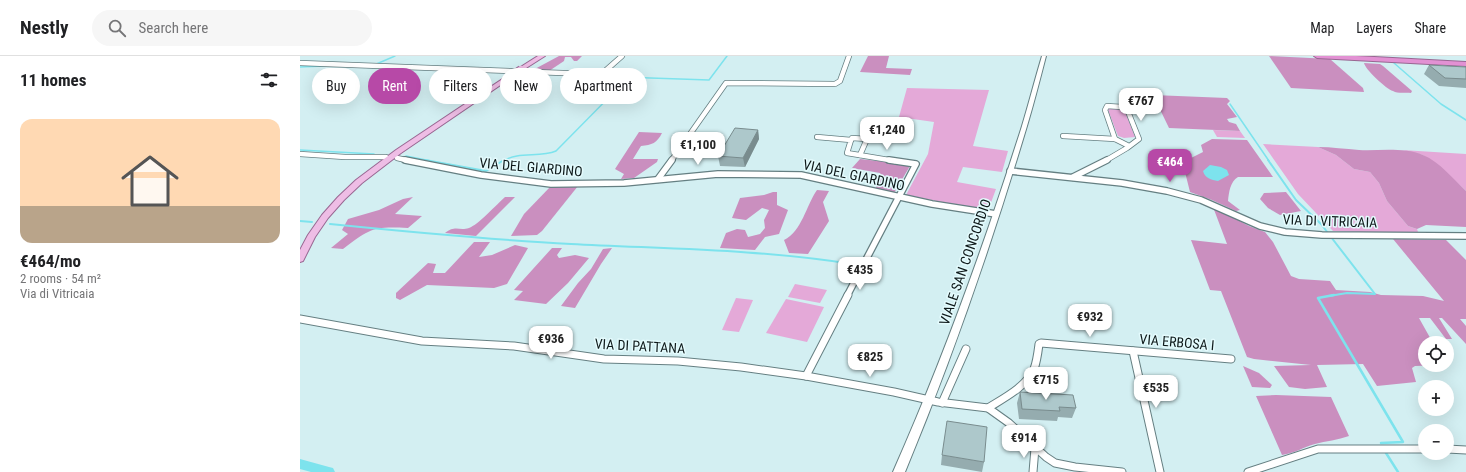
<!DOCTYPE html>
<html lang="en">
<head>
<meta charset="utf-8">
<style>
	body { margin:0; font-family:"Roboto Condensed",sans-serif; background:#f6f6f6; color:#202124; height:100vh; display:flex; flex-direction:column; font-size:15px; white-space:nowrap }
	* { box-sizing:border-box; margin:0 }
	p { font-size:13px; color:#757577 }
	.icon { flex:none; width:22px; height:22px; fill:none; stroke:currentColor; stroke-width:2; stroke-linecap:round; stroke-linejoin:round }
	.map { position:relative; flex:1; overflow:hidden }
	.drawer { display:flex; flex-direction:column; background:#fff; width:300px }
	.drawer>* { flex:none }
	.banner { position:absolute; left:12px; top:12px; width:380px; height:36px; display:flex; gap:8px }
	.fabs { position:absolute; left:1118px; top:280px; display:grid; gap:8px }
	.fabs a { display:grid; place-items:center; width:36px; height:36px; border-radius:50%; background:#fff; box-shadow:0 4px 16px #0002; font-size:20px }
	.price { position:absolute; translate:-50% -34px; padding:0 9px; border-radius:8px; background:#fff; color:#222; font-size:13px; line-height:26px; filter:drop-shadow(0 1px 2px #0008) }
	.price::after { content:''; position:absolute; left:50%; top:24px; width:12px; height:9px; margin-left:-6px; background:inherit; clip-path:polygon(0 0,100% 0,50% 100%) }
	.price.on { background:#b749a7; color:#fff }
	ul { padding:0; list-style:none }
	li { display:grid; align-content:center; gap:8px; height:212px; padding:0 20px }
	li span { display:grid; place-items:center; height:124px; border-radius:12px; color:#555 }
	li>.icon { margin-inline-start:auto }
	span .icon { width:72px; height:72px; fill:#fffc; stroke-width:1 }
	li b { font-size:17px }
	h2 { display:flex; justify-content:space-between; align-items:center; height:48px; padding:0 20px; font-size:17px }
	.pill { padding:0 14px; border-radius:18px; background:#fff; box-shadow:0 4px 16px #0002; font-size:14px; line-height:36px }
	.pill.on { background:#b749a7; color:#fff }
	header { display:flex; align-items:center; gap:24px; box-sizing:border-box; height:56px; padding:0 20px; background:#fff; border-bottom:1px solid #e0e0e0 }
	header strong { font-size:19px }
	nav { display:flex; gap:22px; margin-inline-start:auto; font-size:14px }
	.search { width:280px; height:36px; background:#f6f6f6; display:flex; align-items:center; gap:10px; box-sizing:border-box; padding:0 14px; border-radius:22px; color:#757577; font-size:15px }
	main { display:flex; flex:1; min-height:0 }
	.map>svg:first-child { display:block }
	.green { fill:#e4a9d8 }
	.forest { fill:#ca8fbf }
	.water { fill:#7de3ed }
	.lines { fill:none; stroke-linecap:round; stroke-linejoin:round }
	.stream-far2 { stroke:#7de3ed; stroke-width:1.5 }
	.stream-far1 { stroke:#7de3ed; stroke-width:2 }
	.stream { stroke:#7de3ed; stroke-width:2.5 }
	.canal { fill:#7de3ed; fill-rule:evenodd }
	.minor-far2-casing { stroke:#657f82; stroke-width:6 }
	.minor-far1-casing { stroke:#657f82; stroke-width:8 }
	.minor-casing { stroke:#657f82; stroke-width:9 }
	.secondary-casing { stroke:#657f82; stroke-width:2 }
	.primary-casing { stroke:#986792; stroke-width:2 }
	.motorway-casing { stroke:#986792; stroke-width:2 }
	.minor-far2 { stroke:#fff; stroke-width:4.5 }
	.minor-far1 { stroke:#fff; stroke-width:5.5 }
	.minor { stroke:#fff; stroke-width:7 }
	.secondary { fill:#fff; fill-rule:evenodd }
	.primary { fill:#eebde5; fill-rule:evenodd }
	.motorway { fill:#e291d3; fill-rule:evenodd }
	.primary-bridge-casing { stroke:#986792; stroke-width:8; stroke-linecap:butt }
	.primary-bridge { stroke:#eebde5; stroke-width:6 }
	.wall { fill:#95acaf }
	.shaded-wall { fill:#798c8e }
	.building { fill:#adc8cb; stroke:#798c8e }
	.labels { text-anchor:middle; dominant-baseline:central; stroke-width:3; stroke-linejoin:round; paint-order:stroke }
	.street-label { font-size:14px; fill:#0e191a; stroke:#e4fbfd }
</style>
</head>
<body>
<header>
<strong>Nestly</strong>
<div class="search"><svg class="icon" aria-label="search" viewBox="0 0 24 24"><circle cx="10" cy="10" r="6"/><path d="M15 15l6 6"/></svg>Search here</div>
<nav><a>Map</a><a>Layers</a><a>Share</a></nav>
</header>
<main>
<section class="drawer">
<h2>11 homes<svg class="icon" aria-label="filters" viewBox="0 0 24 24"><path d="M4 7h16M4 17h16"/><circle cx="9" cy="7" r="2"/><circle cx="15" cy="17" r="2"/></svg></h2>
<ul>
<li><span style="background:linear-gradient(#ffd9b3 70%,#b9a48a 0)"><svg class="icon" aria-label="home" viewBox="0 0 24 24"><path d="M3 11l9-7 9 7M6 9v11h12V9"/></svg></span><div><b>€464/mo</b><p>2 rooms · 54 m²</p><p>Via di Vitricaia</p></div></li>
</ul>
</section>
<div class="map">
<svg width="1166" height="416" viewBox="0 0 1166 416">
	<rect width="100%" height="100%" fill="#d3eff2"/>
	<g class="green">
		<polygon points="607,32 689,34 673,90 708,95 702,116 663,111 657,126 696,133 689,152 677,153 606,139 628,98 634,66 599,61"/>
		<polygon points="810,52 819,52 825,55 835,81 824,82 818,80 808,54"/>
		<polygon points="913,74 940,75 945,82 917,81"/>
		<polygon points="963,88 1018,91 1036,99 1054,113 1070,116 1079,127 1087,145 1108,170 1117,173 1118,176 1115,178 1033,175 998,138"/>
		<polygon points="1102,94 1166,98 1166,135 1138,109 1123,99"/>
		<polygon points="495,228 527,234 520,247 488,241"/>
		<polygon points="436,242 453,244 439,276 422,274"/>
		<polygon points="486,243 524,251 507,286 466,277"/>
	</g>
	<g class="forest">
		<polygon points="259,0 282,0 277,5 274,5 271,1 265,1 264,5 249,15 233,14"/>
		<polygon points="568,0 589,0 586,12 612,13 610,19 560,16"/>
		<polygon points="969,0 1030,3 1063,32 1064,36 991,32"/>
		<path d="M1064 7 1080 8 1083 10 1112 35 1111 37C1106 36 1098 38 1093 35 1086 33 1065 13 1064 7Z"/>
		<polygon points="853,39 927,42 930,45 927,48 937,61 927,63 929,66 936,68 940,75 869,72"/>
		<path d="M339 76 362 77C357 87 352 89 341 90L333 103H358L357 106 334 122 321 123 324 118 315 113Z"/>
		<path d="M912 83 947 84 973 121H938C930 126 929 136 928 145L940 154 936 155 912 144 890 136 884 112 887 104 903 96 901 89Z"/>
		<path d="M1018 91C1032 91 1045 93 1059 94 1079 95 1104 91 1123 99 1140 106 1153 123 1166 135V171L1126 169 1117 173 1108 170 1087 145 1079 127 1070 116 1054 113 1036 99Z"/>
		<polygon points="560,103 606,108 610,110 594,137 575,133 582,120 580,117 552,112"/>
		<polygon points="251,130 278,130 242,175 237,179 211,180 224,158"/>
		<path d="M517 134 529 135 523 146 529 165 508 198 489 197 484 184C502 175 506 150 517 134Z"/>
		<polygon points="473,136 477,136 477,149 488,154 479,178 465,181 455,194 420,192 426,177 437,173 445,174 448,181 460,178 465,172 464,164 469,154 462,152 446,164 432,162 440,142 464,139"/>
		<polygon points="986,136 1001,155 980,159 968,152 960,143 964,137"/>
		<path d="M113 141 95 158 122 160 108 172C74 170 70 172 43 193L31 192 48 178 42 174 48 163 79 154 103 143Z"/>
		<path d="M205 141H215L176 180 145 177C155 169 159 175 169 172 178 169 197 148 205 141Z"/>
		<polygon points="913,151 949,170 965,176 973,186 991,220 999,223 1030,225 1036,234 1070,236 1081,239 1123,240 1144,245 1093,183 1146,184 1166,204 1166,263 1160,263 1166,270 1166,288 1142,262 1139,262 1152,283 1146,283 1130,262 1119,262 1133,287 1125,287 1125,309 1141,309 1115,310 1112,312 1116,326 1077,330 1063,308 1017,309 1027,331 1005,333 989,331 974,310 1011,309 954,303 947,301 921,235 910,234 891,184 927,188"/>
		<polygon points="174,186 190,186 179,201 192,199 215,189 228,192 207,228 194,232 127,229 100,244 96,242 96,237 128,207 136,208 133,217 145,217"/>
		<polygon points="252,192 262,192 257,199 259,202 275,199 289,202 268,227 246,248 214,244 223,235 214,234"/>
		<polygon points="312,192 301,208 275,252 261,250 278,227 291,213 303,193"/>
		<polygon points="943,310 959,317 972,329 970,332 952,331"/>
		<path d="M976 339 1031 341 1049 380C1038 384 1026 385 1015 388 1003 391 996 397 982 399L956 340Z"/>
	</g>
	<path class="water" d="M910 109 921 111 927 114 929 119 918 125C911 124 905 122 903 115Z"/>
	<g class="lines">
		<g class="stream-far2">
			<polyline points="1094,7 1141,48 1166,64"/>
			<polyline points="74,9 95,0"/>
			<polyline points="0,11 24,10"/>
			<polyline points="292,20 409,24 427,0"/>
			<polyline points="930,48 969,105"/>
			<polyline points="0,94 74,98"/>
			<polyline points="106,100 131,105"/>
			<path d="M203 105C219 95 239 102 256 95L328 22"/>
		</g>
		<g class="stream-far1">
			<polyline points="125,104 186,115 204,104"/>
			<polyline points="968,104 996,144 1021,168 1028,177"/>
			<polyline points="0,165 12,166"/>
			<path d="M30 168C110 176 191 184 271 188 365 193 459 193 552 208"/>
			<polyline points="1029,240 1047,237 1075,238 1031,181"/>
		</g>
		<g class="stream">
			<polyline points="1034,239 1018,242 1103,386 1081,387"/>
			<polyline points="1086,397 1098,416"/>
		</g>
		<polygon class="canal" points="0,403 29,411 33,412 35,416 11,416 0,413"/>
		<g class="minor-far2-casing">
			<g id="minor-far2">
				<polyline points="0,7 290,18 305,15 322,0"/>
				<polyline points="763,80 815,83"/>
				<polyline points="517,81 551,84 547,97 595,105"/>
				<polyline points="551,84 552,82 567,83 560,99"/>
				<polyline points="0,98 45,101 86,101"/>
				<polyline points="97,102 110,105"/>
				<polyline points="371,105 426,27 535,28 540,25 549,0"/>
				<polyline points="805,105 827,92 839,83 827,53 822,51 807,50 805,54 815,83 829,90"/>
			</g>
		</g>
		<g class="minor-far1-casing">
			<g id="minor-far1">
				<polyline points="105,104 181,119 251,128 324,127 418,118 501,119 632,148 696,158"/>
				<polyline points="710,115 822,127 867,135 901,144 960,170 985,176 1022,179 1166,180"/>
				<polyline points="773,121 807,104"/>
				<polyline points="358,123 372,104"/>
				<polyline points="547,240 616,108 589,104"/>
			</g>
		</g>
		<g class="minor-casing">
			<g id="minor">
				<polyline points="0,263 122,285 214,290 304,303 378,305 441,311 506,320 594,336 638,346 688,352 709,367 746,401 755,407 775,411 822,416"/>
				<polyline points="833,295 860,416"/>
				<polyline points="506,320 548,239"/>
				<polyline points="642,347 666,293"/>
				<path d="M688 352C704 342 726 331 734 313 737 305 738 296 739 288L741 287 931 303"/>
				<polyline points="1147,393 1166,394"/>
				<polyline points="733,416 735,392"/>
				<polyline points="948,416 1018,393 1125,393"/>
			</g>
		</g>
		<g class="secondary-casing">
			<path id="secondary" d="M742 0H746C740 23 734 47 727 70 692 187 652 303 605 416H593C643 303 685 187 722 70 729 47 735 23 742 0Z"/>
		</g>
		<g class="primary-casing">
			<g id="primary">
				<polygon points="238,0 245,0 223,14 219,14 219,12"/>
				<polygon points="213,16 218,17 101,97 62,127 44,144 28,162 15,181 3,205 0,206 0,194 8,179 22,159 38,141 56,124 96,94"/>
			</g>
		</g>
		<g class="motorway-casing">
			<polygon id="motorway" points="1014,0 1056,0 1166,6 1166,10 1017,2"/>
		</g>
		<use href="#minor-far2" class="minor-far2"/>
		<use href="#minor-far1" class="minor-far1"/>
		<use href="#minor" class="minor"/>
		<use href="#secondary" class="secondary"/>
		<use href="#primary" class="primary"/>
		<use href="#motorway" class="motorway"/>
		<g class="primary-bridge-casing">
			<polyline id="primary-bridge" points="215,17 221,13"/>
		</g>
		<use href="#primary-bridge" class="primary-bridge"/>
	</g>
	<g class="wall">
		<polygon points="1129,9 1166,11 1166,32 1139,30 1124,18"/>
		<polygon points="458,74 459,83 445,111 420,110 418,100"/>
		<polygon points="720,336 776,352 772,362 758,361 757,365 719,363 717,347"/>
		<polygon points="642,399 684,406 682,416 641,409"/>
	</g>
	<polygon class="shaded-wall" points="458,74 459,83 445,111 443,102"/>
	<g class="building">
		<polygon points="1129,9 1166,11 1166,23 1145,22"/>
		<polygon points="435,72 458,74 443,102 418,100"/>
		<polygon points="720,336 773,339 776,352 759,351 760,355 722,353"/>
		<polygon points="647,365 687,371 684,406 642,399"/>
	</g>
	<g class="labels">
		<g class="street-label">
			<text transform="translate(231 111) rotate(5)">VIA DEL GIARDINO</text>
			<text transform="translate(554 119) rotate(12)">VIA DEL GIARDINO</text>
			<text transform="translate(1030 165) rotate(2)">VIA DI VITRICAIA</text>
			<text transform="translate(665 206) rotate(-71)">VIALE SAN CONCORDIO</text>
			<text transform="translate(877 286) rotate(5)">VIA ERBOSA I</text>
			<text transform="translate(340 290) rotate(3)">VIA DI PATTANA</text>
		</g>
	</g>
</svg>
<div class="fabs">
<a><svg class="icon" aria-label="locate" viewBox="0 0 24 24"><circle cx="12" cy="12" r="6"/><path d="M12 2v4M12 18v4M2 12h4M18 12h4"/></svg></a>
<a>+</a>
<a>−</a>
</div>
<b class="price" style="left:841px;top:66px">€767</b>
<b class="price" style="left:587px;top:95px">€1,240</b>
<b class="price" style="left:398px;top:110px">€1,100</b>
<b class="price on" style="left:870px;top:127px">€464</b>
<b class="price" style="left:560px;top:235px">€435</b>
<b class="price" style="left:790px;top:282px">€932</b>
<b class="price" style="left:251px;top:304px">€936</b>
<b class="price" style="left:570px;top:322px">€825</b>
<b class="price" style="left:746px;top:345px">€715</b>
<b class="price" style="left:856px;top:353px">€535</b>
<b class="price" style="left:724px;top:403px">€914</b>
<div class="banner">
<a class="pill">Buy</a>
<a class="pill on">Rent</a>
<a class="pill">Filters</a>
<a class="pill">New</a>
<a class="pill">Apartment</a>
</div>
</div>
</main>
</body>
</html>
